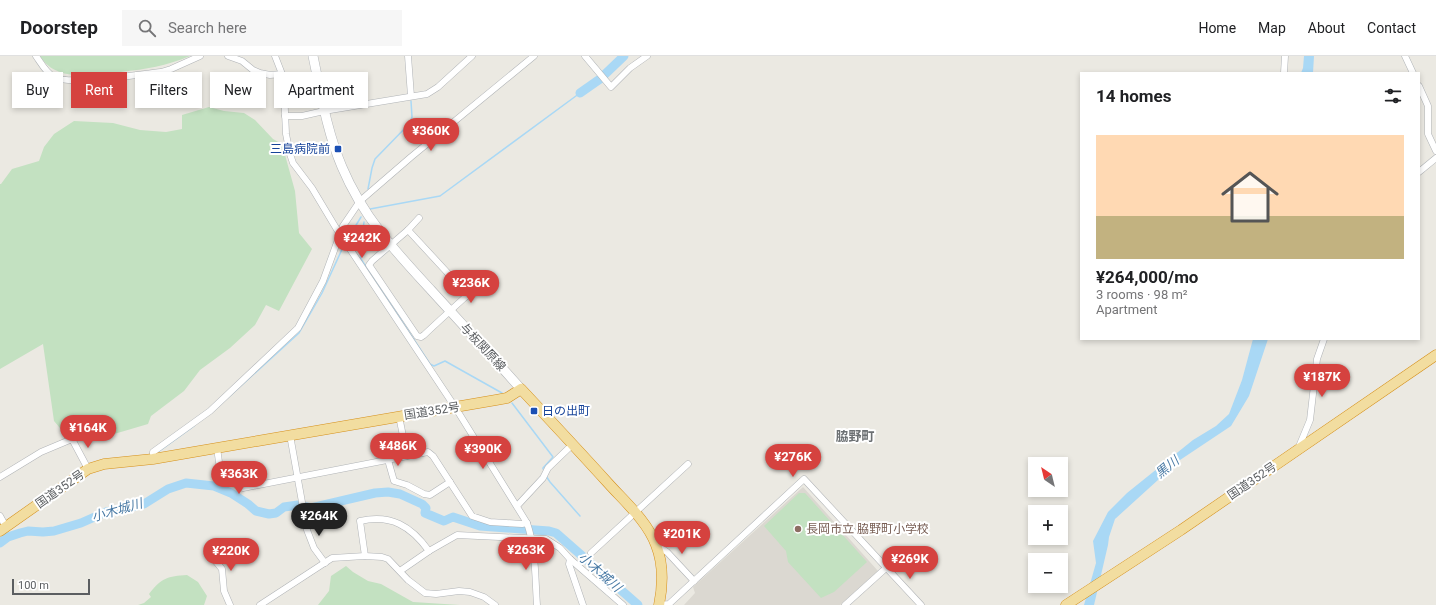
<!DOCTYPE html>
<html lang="en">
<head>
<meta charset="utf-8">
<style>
	body { margin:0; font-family:Roboto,"Noto Sans JP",sans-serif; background:#f6f6f6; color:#202124; height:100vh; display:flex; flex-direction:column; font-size:15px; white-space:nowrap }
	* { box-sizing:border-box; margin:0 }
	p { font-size:13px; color:#757577 }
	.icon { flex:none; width:22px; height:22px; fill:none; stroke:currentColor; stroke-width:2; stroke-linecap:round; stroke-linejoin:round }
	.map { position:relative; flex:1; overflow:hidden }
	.side { position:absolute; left:1080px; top:16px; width:340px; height:268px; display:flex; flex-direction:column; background:#fff; border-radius:0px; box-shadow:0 2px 6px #0003 }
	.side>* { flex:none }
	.top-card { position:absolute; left:12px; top:16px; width:380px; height:36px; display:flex; gap:8px }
	.needle { width:26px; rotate:325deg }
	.buttons { position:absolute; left:1028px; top:401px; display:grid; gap:8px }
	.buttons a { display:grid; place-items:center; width:40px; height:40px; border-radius:0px; background:#fff; box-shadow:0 2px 6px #0003; font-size:20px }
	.scale { position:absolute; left:12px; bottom:10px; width:78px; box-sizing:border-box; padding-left:4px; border:2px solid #5b5e61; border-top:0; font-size:11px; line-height:14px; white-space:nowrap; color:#5b5e61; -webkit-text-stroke:3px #fff; paint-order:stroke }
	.price { position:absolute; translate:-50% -34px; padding:0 9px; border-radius:14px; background:#d5423f; color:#fff; font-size:13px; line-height:26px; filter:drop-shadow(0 1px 2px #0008) }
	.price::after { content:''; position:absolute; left:50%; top:24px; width:12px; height:9px; margin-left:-6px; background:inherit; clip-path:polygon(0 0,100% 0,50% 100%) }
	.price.active { background:#222; color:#fff }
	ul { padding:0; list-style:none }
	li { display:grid; align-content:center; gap:8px; height:212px; padding:0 16px }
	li+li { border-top:1px solid #e0e0e0 }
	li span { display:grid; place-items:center; height:124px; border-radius:0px; color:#555 }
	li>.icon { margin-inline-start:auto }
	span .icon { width:72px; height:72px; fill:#fffc; stroke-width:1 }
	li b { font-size:17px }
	h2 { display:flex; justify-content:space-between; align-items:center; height:48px; padding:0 16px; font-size:17px }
	.pill { padding:0 14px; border-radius:0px; background:#fff; box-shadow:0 2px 6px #0003; font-size:14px; line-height:36px }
	.pill.active { background:#d5423f; color:#fff }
	header { display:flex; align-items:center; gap:24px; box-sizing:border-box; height:56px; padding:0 20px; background:#fff; border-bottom:1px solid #e0e0e0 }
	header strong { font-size:19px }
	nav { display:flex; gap:22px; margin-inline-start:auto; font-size:14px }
	.search { width:280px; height:36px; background:#f6f6f6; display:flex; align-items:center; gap:10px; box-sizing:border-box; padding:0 14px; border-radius:0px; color:#757577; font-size:15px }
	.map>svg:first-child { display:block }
	.education { fill:#dbd8d1 }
	.green { fill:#c3e1c1 }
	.water { fill:#a9d8f5 }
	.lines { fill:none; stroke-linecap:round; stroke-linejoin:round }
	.stream { stroke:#a9d8f5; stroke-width:1.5 }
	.river { stroke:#a9d8f5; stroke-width:9 }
	.minor-casing { stroke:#b0b3b6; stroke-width:7 }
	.secondary-casing { stroke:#b2b5b8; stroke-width:10 }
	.trunk-casing { stroke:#d58f19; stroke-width:11 }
	.minor { stroke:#fff; stroke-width:6 }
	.secondary { stroke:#fff; stroke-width:9 }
	.trunk { stroke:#f2dda0; stroke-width:10 }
	.transit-dot { fill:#1a4fb4; stroke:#fff; stroke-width:1.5 }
	.education-dot { fill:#8d6e63; stroke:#fff; stroke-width:1.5 }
	.labels { text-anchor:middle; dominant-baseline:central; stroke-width:4; stroke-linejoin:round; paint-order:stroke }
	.transit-label { font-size:12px; fill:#164399; stroke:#fff; text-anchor:end }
	.street-label { font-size:12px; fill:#5b5e61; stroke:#fff }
	.education-label { font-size:12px; fill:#785e54; stroke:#fff; text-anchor:start }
	.neighbourhood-label { font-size:13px; font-weight:bold; fill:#6c7073; stroke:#fff }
	.water-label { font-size:13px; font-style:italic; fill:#497aa5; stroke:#fff }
</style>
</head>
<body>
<header>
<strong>Doorstep</strong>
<div class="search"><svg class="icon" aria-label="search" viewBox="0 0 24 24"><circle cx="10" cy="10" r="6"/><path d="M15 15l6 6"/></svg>Search here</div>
<nav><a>Home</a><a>Map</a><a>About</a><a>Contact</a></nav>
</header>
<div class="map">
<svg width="1436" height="549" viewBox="0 0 1436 549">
	<rect width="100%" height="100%" fill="#ebe9e2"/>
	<polygon class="education" points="803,431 878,515 840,549 684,549 695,537 693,531"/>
	<g class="green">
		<path d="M40 0H190C166 10 146 13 121 16 95 19 56 27 40 0Z"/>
		<polygon points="209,51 224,55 244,57 255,64 273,83 282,88 295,135 299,177 312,193 279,255 266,249 255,269 230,292 200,314 184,335 151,360 148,368 87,386 65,378 54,365 43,288 0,313 0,128 1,128 12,113 39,105 44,91 54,78 74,65 113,67 140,74 166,76 182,73 182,59"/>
		<polygon points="799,437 805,437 867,506 834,536 821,542 788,506 786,495 764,470"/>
		<polygon points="346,510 353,516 368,525 381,528 413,546 460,549 318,549 329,535 331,520"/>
		<path d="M187 519 198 526 207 540 204 549H138L144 547 151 541 149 538C161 522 168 520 187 519Z"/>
	</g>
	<g class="water">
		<polygon points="1304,0 1314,0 1313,17 1301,17 1303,12"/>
		<polygon points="1253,283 1268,283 1249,340 1231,370 1180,404 1115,463 1109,481 1108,489 1094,549 1084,549 1096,507 1093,485 1108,456 1127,437 1193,384 1216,370 1229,358 1242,324"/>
	</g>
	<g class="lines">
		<g class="stream">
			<polyline points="368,133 372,112 375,103 410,67 412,61 411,45"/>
			<polyline points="370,153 440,140 580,37"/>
			<polyline points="364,166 360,196 361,203 430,308 434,310 445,305 502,337"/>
			<polyline points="347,184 361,161"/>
			<polyline points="512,347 553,401 543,412 543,413"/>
			<polyline points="211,357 299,277 322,237 344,189"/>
			<polyline points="158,396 194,370"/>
			<polyline points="546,420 550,426 580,460"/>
		</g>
		<g class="river">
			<polyline points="580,37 600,23 624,0"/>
			<polyline points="0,487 8,481 20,477 28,475 43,476 54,475 81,467 106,456 129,452 144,448 168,433 186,427 214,430 231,437 248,448 256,455 269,458 276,457 284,451 298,449 311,452 375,437 388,436 400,438 422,448 426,452 425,457 444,465 453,461 480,470 549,475 556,477 638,549"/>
		</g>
		<g class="minor-casing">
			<g id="minor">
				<path d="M36 0C41 7 46 17 54 21 69 30 140 18 161 16L171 13 200 0"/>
				<polyline points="228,0 242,5 253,14 260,17 270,19 282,18"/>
				<path d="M275 0 282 18 284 34 286 78 290 98 293 107 312 132 336 172 455 351 527 467C536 493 535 521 537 549"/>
				<polyline points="408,0 411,40"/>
				<polyline points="585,0 611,31 630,12 647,0"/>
				<polyline points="1405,0 1413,17"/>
				<polyline points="1284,17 1285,0"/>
				<polyline points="1419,30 1428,50 1428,78 1436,95"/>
				<polyline points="36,35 54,22"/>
				<polyline points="285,60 302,60 324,55 427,38 438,31 472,0"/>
				<polyline points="1419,116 1436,102"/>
				<polyline points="408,174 419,162"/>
				<path d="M468 239 408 174 372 205 369 209 417 280 421 281 424 279C443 261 462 244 481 227"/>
				<polyline points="399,360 407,400"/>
				<polyline points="290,379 307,474 314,492 325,507"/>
				<polyline points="217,392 221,420 243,432 428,396 433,400 472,460 490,466 522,468 527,467"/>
				<polyline points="1298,393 1310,364 1317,303 1324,283"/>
				<polyline points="153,403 153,396 210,355 298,272 323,225 343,170 360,145 411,101 534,0"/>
				<polyline points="388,404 394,425 407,429 424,438 430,439 450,426"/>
				<polyline points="0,421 41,396 72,383 88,413"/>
				<polyline points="517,450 543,422 548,412 573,388"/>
				<polyline points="0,460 6,471"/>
				<polyline points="657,489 667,496 694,525"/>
				<polyline points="209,497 222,513 224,535 230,549"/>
				<polyline points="591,497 688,408"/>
				<path d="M365 500 360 465C391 458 411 470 429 495"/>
				<polyline points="570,503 569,508 583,549"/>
				<polyline points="400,515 429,495 457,479 546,483 560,492 570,503 623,549"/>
				<polyline points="260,549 332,502 365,500 382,501 388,503 408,524 425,537 436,538 459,535 470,536 484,541 495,549"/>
				<polyline points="660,549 669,548 804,423 921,549"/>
				<polyline points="845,549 886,512"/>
			</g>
		</g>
		<g class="secondary-casing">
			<path id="secondary" d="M313 0C321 38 327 76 342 111 363 161 395 195 431 234 461 267 491 299 521 333"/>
		</g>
		<g class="trunk-casing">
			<g id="trunk">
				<path d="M0 475 88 413 104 408 153 403 496 344 507 342 521 333C550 364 579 395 608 427 625 446 647 465 656 489 664 509 663 529 659 549"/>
				<polyline points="1066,549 1181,474 1436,299"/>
			</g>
		</g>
		<use href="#minor" class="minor"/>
		<use href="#secondary" class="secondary"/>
		<use href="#trunk" class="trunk"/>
	</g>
	<g class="transit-dot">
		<rect x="334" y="89" width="8" height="8" rx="2"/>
		<rect x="530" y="351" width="8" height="8" rx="2"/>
	</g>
	<circle class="education-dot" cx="798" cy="473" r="4"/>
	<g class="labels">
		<g class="transit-label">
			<text x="330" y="93">三島病院前</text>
			<text x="542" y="355" text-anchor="start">日の出町</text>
		</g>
		<g class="street-label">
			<text transform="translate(483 291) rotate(47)">与板関原線</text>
			<text transform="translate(432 355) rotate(-9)">国道352号</text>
			<text transform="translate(1252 425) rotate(-34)">国道352号</text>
			<text transform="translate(60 433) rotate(-35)">国道352号</text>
		</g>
		<g class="education-label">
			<text x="806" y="473">長岡市立 脇野町小学校</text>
		</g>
		<g class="neighbourhood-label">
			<text x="855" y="380">脇野町</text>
		</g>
		<g class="water-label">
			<text transform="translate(1167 411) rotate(-39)">黒川</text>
			<text transform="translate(117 454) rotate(-16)">小木城川</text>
			<text transform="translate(600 516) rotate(41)">小木城川</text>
		</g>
	</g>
</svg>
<div class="buttons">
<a><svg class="needle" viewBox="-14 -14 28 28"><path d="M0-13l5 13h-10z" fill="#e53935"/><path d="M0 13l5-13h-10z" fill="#757577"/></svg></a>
<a>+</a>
<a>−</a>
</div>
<div class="scale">100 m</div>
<b class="price" style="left:431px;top:96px">¥360K</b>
<b class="price" style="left:362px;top:203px">¥242K</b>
<b class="price" style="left:471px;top:248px">¥236K</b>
<b class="price" style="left:1322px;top:342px">¥187K</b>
<b class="price" style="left:88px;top:393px">¥164K</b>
<b class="price" style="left:398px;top:411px">¥486K</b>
<b class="price" style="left:483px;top:414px">¥390K</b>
<b class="price" style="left:793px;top:422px">¥276K</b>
<b class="price" style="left:239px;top:439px">¥363K</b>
<b class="price active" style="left:319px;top:481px">¥264K</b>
<b class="price" style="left:682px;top:499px">¥201K</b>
<b class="price" style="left:526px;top:515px">¥263K</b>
<b class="price" style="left:231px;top:516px">¥220K</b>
<b class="price" style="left:910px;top:524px">¥269K</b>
<div class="top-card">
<a class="pill">Buy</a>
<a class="pill active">Rent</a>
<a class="pill">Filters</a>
<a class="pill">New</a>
<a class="pill">Apartment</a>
</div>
<section class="side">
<h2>14 homes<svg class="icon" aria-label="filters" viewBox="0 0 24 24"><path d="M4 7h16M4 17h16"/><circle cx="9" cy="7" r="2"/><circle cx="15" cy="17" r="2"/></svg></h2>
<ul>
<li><span style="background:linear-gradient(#ffd9b3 65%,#c2b280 0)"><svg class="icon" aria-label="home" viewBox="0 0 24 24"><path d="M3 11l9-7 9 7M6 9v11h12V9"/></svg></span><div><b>¥264,000/mo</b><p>3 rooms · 98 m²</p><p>Apartment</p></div></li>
</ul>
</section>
</div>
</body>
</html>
